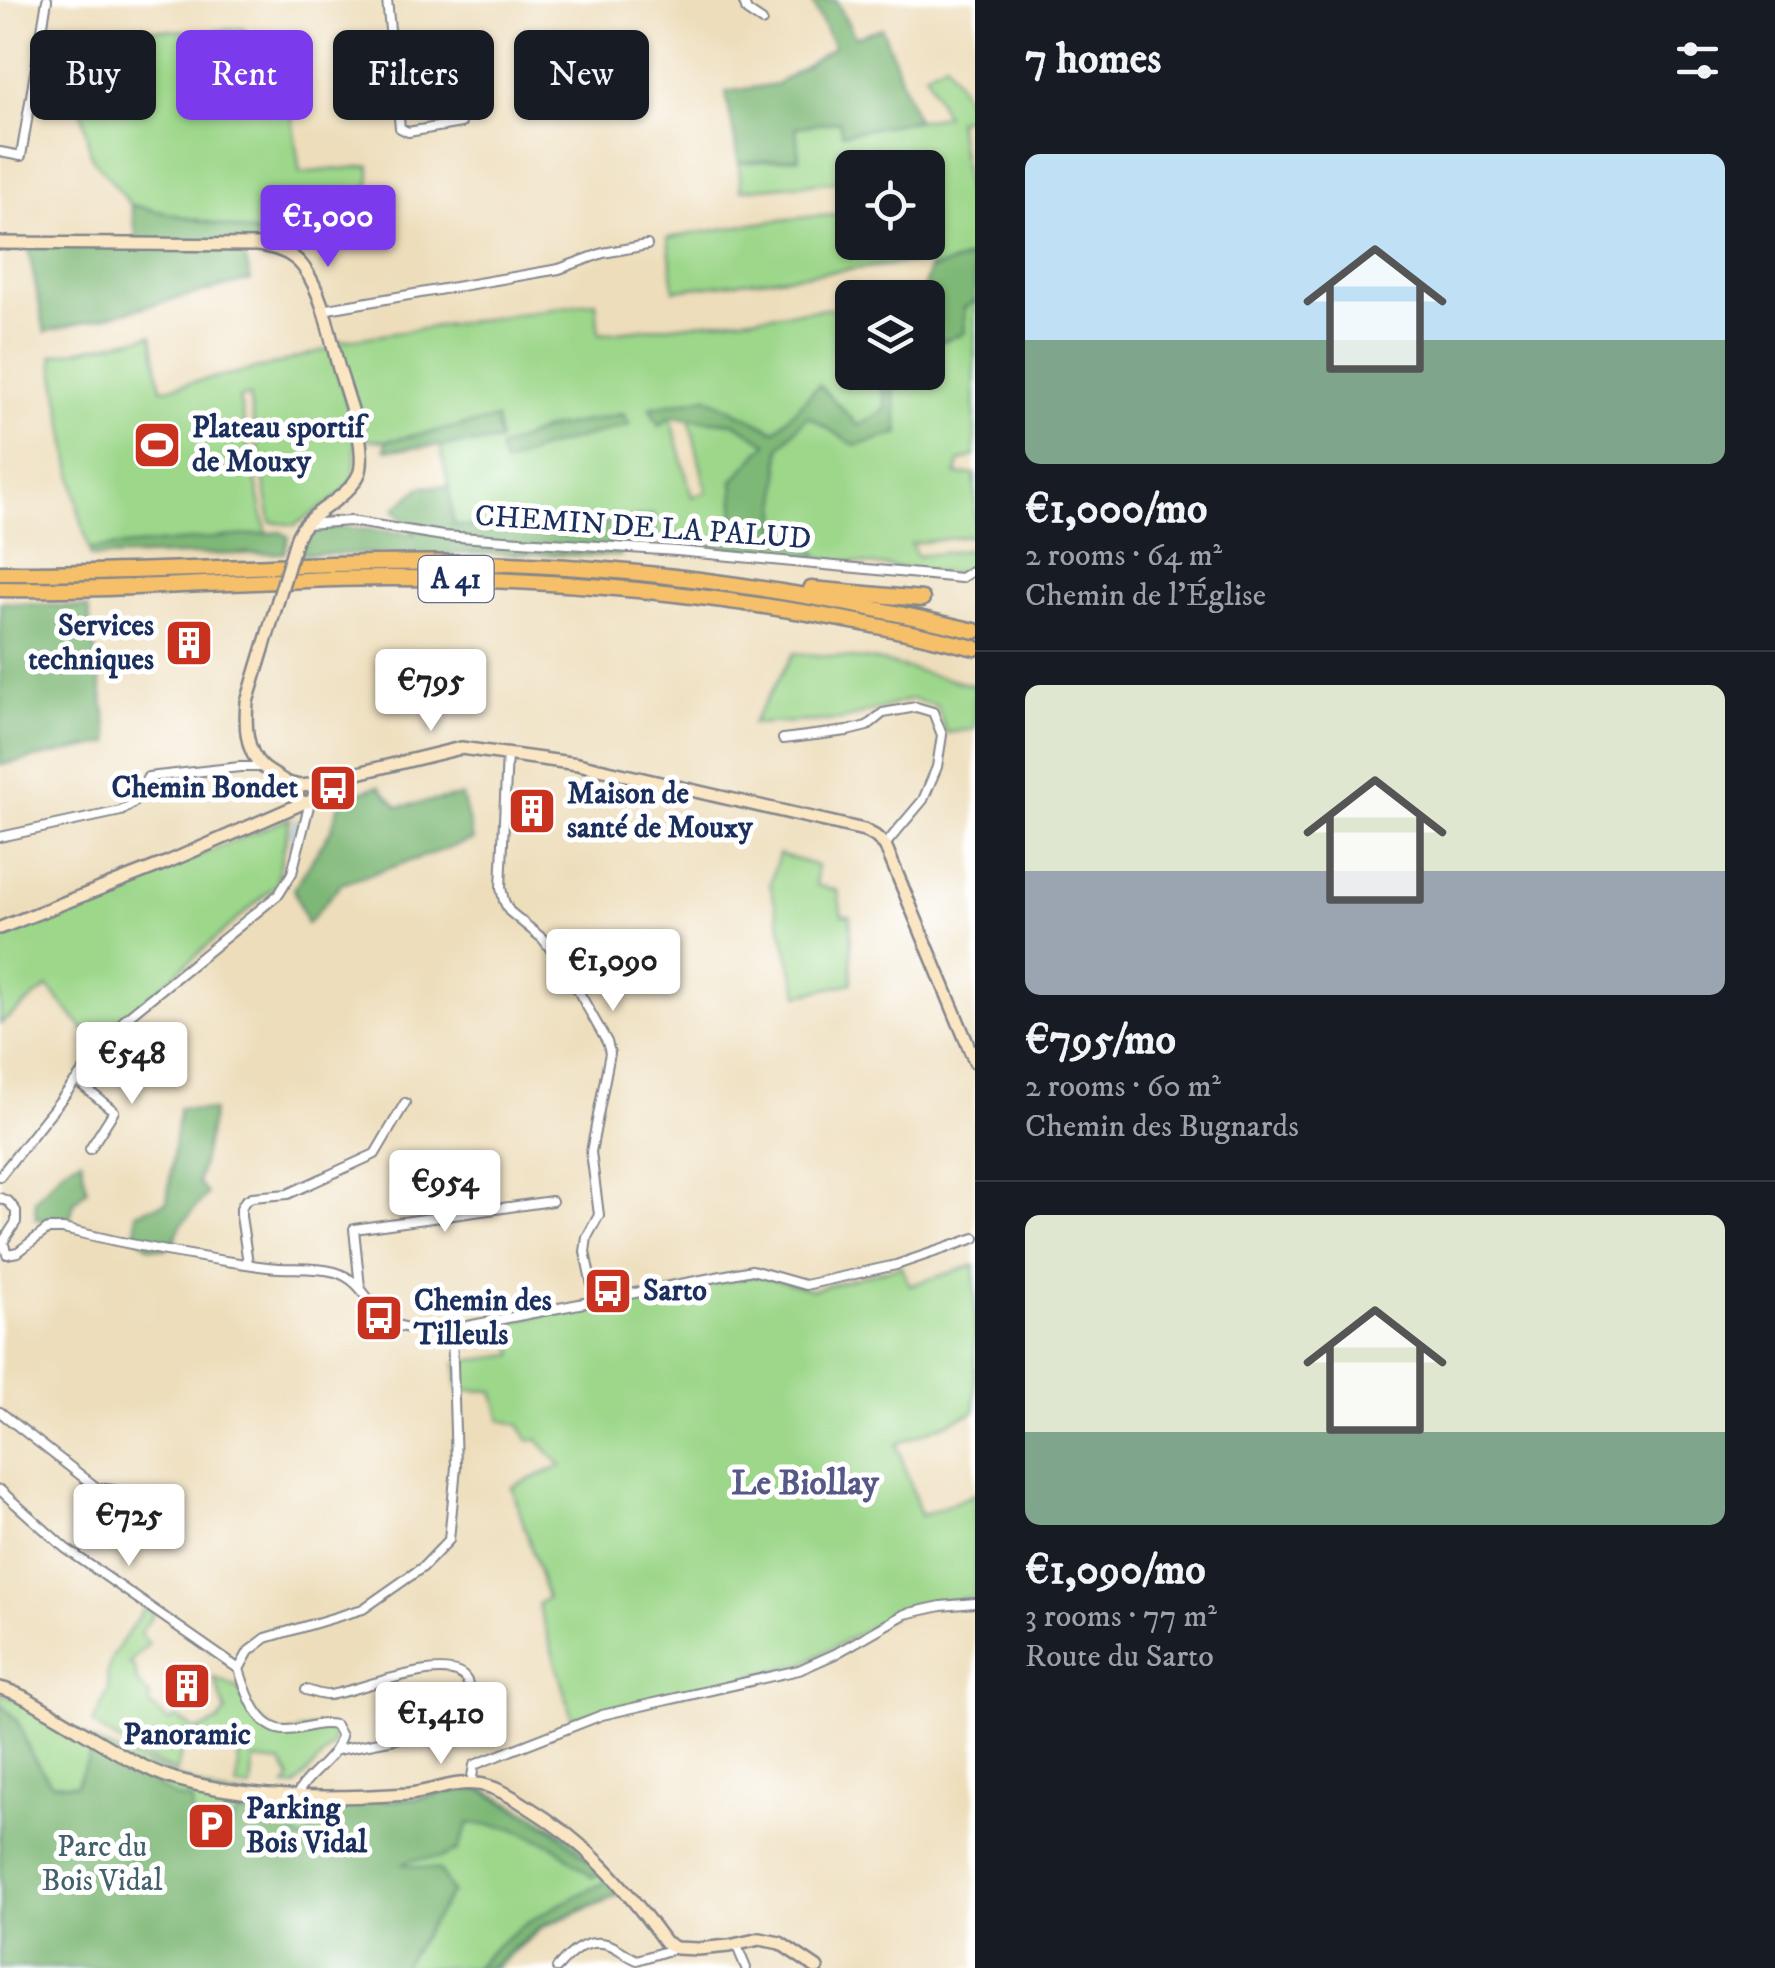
<!DOCTYPE html>
<html lang="en">
<head>
<meta charset="utf-8">
<style>
	body { margin:0; font-family:"IM FELL DW Pica",serif; background:#20242c; color:#f1f3f6; height:100vh; display:flex; flex-direction:column; font-size:38px; white-space:nowrap }
	* { box-sizing:border-box; margin:0 }
	p { font-size:32px; color:#9ea1a6 }
	.icon { flex:none; width:55px; height:55px; fill:none; stroke:currentColor; stroke-width:2; stroke-linecap:round; stroke-linejoin:round }
	.map { position:relative; flex:1; overflow:hidden }
	.panel { display:flex; flex-direction:column; background:#171b24; width:800px }
	.panel>* { flex:none }
	.guide { position:absolute; left:30px; top:30px; width:795px; height:90px; display:flex; gap:20px }
	.buttons { position:absolute; left:835px; top:150px; display:grid; gap:20px }
	.buttons a { display:grid; place-items:center; width:110px; height:110px; border-radius:15px; background:#171b24; box-shadow:0 2px 8px #0004; font-size:50px }
	.price { position:absolute; translate:-50% -85px; padding:0 22px; border-radius:10px; background:#fff; color:#222; font-size:32px; line-height:65px; filter:drop-shadow(0 2px 5px #0008) }
	.price::after { content:''; position:absolute; left:50%; top:60px; width:30px; height:22px; margin-left:-15px; background:inherit; clip-path:polygon(0 0,100% 0,50% 100%) }
	.price.current { background:#7c3aed; color:#fff }
	ul { padding:0; list-style:none }
	li { display:grid; align-content:center; gap:20px; height:530px; padding:0 50px }
	li+li { border-top:2px solid #363941 }
	li span { display:grid; place-items:center; height:310px; border-radius:15px; color:#555 }
	li>.icon { margin-inline-start:auto }
	span .icon { width:180px; height:180px; fill:#fffc; stroke-width:1 }
	li b { font-size:42px }
	h2 { display:flex; justify-content:space-between; align-items:center; height:120px; padding:0 50px; font-size:42px }
	.tag { padding:0 35px; border-radius:15px; background:#171b24; box-shadow:0 2px 8px #0004; font-size:35px; line-height:90px }
	.tag.current { background:#7c3aed; color:#fff }
	main { display:flex; flex:1; min-height:0 }
	.map>svg:first-child { display:block }
	.green { fill:#9dd78a; stroke:#5c8374; stroke-width:2.5; fill-rule:evenodd }
	.forest { fill:#7eb876; stroke:#4c746a; stroke-width:2.5 }
	.lines { fill:none; stroke-linecap:round; stroke-linejoin:round }
	.stream { stroke:#7cbcf1; stroke-width:2.5 }
	.street-casing { stroke:#84868c; stroke-width:12 }
	.secondary-casing { stroke:#84868c; stroke-width:16 }
	.highway-casing { stroke:#84868c; stroke-width:19 }
	.street { stroke:#fff; stroke-width:8 }
	.secondary { stroke:#fbe6c4; stroke-width:11 }
	.highway { stroke:#f6c06b; stroke-width:14 }
	.secondary-bridge-casing { stroke:#84868c; stroke-width:16; stroke-linecap:butt }
	.secondary-bridge { stroke:#fbe6c4; stroke-width:11 }
	.labels { text-anchor:middle; dominant-baseline:central; stroke-width:10; stroke-linejoin:round; paint-order:stroke }
	.shield { fill:#fff; stroke:#5f6d8e; stroke-width:2.5 }
	.shield-label { font-size:28px; font-weight:bold; fill:#1b2f5e }
	.poi-label { font-size:30px; font-weight:bold; fill:#1b2f5e; stroke:#fff; text-anchor:start }
	.street-label { font-size:30px; fill:#1b2f5e; stroke:#fff }
	.park-label { font-size:30px; fill:#42616b; stroke:#fff }
	.quarter-label { font-size:35px; font-weight:bold; fill:#565888; stroke:#fff }
</style>
</head>
<body>
<main>
<div class="map">
<svg width="975" height="1968" viewBox="0 0 975 1968">
	<rect width="100%" height="100%" fill="#fff"/>
	<filter id="ink" filterUnits="userSpaceOnUse"><feTurbulence type="fractalNoise" baseFrequency=".01" numOctaves="2"/><feDisplacementMap in="SourceGraphic" scale="20" xChannelSelector="R" yChannelSelector="G"/><feConvolveMatrix kernelMatrix="1 2 1 2 8 2 1 2 1" color-interpolation-filters="sRGB"/></filter>
	<filter id="wash" filterUnits="userSpaceOnUse"><feTurbulence type="fractalNoise" baseFrequency=".0048" numOctaves="4" result="noise"/><feDisplacementMap in="SourceGraphic" scale="40" xChannelSelector="R" yChannelSelector="G"/><feGaussianBlur stdDeviation="2.25" result="paint"/><feColorMatrix in="noise" values="0 0 0 0 0 0 0 0 0 0 0 0 0 0 0 0 0 1.4 0 .05"/><feComposite in="paint" operator="in"/></filter>
	<g filter="url(#wash)">
		<rect width="100%" height="100%" fill="#edddba"/>
		<g class="green">
			<polygon points="115,27 205,32 244,28 255,100 289,95 300,173 370,166 370,207 333,219 292,250 265,235 131,205 91,156 79,97 114,94"/>
			<path d="M946 62 975 114V116L957 120 969 208 975 209V256L929 270 931 260 674 290 668 238C729 228 791 215 852 215V242H928V168H852V180L741 190 739 163 799 157 795 127 839 121 842 133 945 116 926 73Z"/>
			<polygon points="975,301 975,456 959,462 956,475 975,474 975,535 911,544 917,556 975,549 975,563 963,572 942,573 818,558 816,550 777,540 780,447 808,416 856,445 898,433 891,373 928,372 928,346 964,333 964,308"/>
			<path d="M596 302 599 334 852 306V372L881 373 886 410 858 426 819 385 775 431 707 397 650 408 659 426 671 417 692 497 707 492 689 418 734 423 767 443 733 481 735 522 715 546 656 541 653 515 543 535 453 525 449 486 440 446 498 441 496 420 386 441 364 439 336 342ZM630 424 543 448 505 464 545 429Z"/>
			<path d="M152 335 161 389 265 367 331 348C340 382 370 458 347 487 336 501 310 515 295 525L271 522 249 396 239 398 267 535 89 549 78 508 52 356Z"/>
			<polygon points="794,653 875,660 975,686 975,729 946,733 937,706 912,699 842,720 752,724"/>
			<polygon points="290,818 276,885 96,1044 48,987 0,1024 0,937"/>
			<polygon points="779,854 817,866 816,885 838,891 842,915 850,916 852,983 799,995 770,884"/>
			<polygon points="975,1265 975,1412 897,1444 921,1516 975,1494 975,1597 910,1605 803,1664 572,1718 538,1604 547,1598 512,1487 561,1466 537,1439 529,1440 519,1425 501,1420 493,1391 458,1390 456,1362 514,1355 509,1321 759,1275 812,1290 901,1266 910,1285"/>
			<path d="M144 1608 154 1613 140 1633 149 1644 129 1663 135 1668 137 1682 150 1696V1705L168 1721 177 1718 197 1731 219 1721 226 1712 214 1678 238 1688C249 1710 260 1725 282 1736L319 1726 334 1732 333 1745 295 1787 286 1786 290 1779 281 1763 254 1760 251 1789 237 1787 239 1755 183 1747 176 1772 143 1758 93 1724 109 1690 107 1673 112 1657Z"/>
			<polygon points="0,1693 26,1703 100,1745 219,1794 303,1804 416,1798 460,1788 481,1788 542,1819 569,1837 624,1893 543,1927 495,1968 0,1968"/>
		</g>
		<g class="forest">
			<polygon points="811,0 836,0 855,37 882,28 917,120 842,134 839,121 796,127 799,158 739,163 726,92 777,84 834,47"/>
			<polygon points="131,205 265,235 292,250 243,250 251,280 45,332 28,248 137,239"/>
			<polygon points="975,256 975,301 964,308 965,333 928,346 928,298 921,297 929,270"/>
			<polygon points="881,373 891,373 899,433 856,446 808,416 780,447 777,539 816,550 818,558 715,546 735,522 733,481 767,443 734,423 671,417 659,426 650,408 707,397 775,431 819,385 859,426 886,409"/>
			<polygon points="623,414 630,425 543,448 504,465 499,449 545,429"/>
			<polygon points="496,419 499,441 385,450 386,441"/>
			<polygon points="449,486 453,525 543,535 654,515 656,541 626,543 620,556 490,553 299,554 306,535 328,526 415,534 394,509 421,487"/>
			<polygon points="281,532 289,537 284,553 91,557 89,549"/>
			<polygon points="0,602 88,608 110,743 0,765"/>
			<polygon points="379,786 398,807 462,796 473,840 341,884 307,924 294,889 332,828 341,798"/>
			<polygon points="179,1108 213,1111 198,1183 207,1194 181,1225 173,1243 166,1249 149,1247 136,1237 136,1213 167,1202"/>
			<polygon points="81,1159 87,1190 75,1201 68,1224 36,1219 35,1200 65,1167"/>
			<polygon points="0,1703 18,1722 31,1754 51,1783 76,1785 93,1748 131,1769 176,1798 192,1800 191,1837 219,1843 238,1814 292,1812 294,1834 304,1840 335,1803 416,1799 461,1790 481,1790 554,1830 602,1873 592,1877 552,1845 512,1828 469,1823 457,1851 442,1857 411,1860 403,1864 439,1870 452,1892 402,1968 0,1968"/>
			<path d="M610 1880 622 1893 543 1925 489 1968H475C511 1925 561 1903 610 1880Z"/>
		</g>
		<g class="lines">
			<g class="stream">
				<polyline points="290,845 294,840 292,832 296,820"/>
				<polyline points="0,963 1,963"/>
			</g>
		</g>
	</g>
	<g filter="url(#ink)">
		<g class="lines">
			<g class="street-casing">
				<g id="street">
					<polyline points="387,0 400,128 408,132 461,123"/>
					<polyline points="743,0 747,11 762,21"/>
					<polyline points="0,152 21,156 47,0"/>
					<polyline points="322,310 559,269 603,253 647,245"/>
					<polyline points="305,524 350,521 443,536 677,551 961,578 975,569"/>
					<polyline points="783,739 847,731 867,726 883,713 916,707 933,712 942,735 937,767 923,800 885,845"/>
					<polyline points="507,753 501,888 504,901 509,911 543,939 567,971 607,1042 610,1053 591,1152 599,1215 587,1237 585,1252 595,1300"/>
					<polyline points="0,837 121,811 133,803 148,777 240,767 263,767"/>
					<polyline points="77,1081 114,1111 90,1149"/>
					<polyline points="0,1176 126,1018 279,894 292,873 310,802"/>
					<path d="M0 1198 9 1202 16 1211V1222L3 1242 7 1254 18 1252 48 1229H63C130 1245 198 1258 267 1267 290 1270 312 1266 335 1272 365 1281 367 1307 391 1322 408 1332 433 1328 452 1329L752 1270 805 1285 896 1265 975 1238"/>
					<polyline points="248,1263 241,1216 241,1208 245,1201 252,1197 288,1194 375,1154 405,1103"/>
					<polyline points="360,1287 354,1229 552,1201"/>
					<polyline points="0,1412 97,1488 114,1490"/>
					<polyline points="0,1490 65,1548 239,1669"/>
					<path d="M306 1690C314 1692 322 1696 329 1695 355 1692 452 1651 467 1681 468 1683 469 1695 469 1697L449 1714 400 1738 337 1750"/>
					<polyline points="471,1783 474,1765 602,1715 799,1670 835,1654 905,1614 941,1606 975,1603"/>
					<path d="M294 1803C302 1774 333 1765 341 1736L335 1725C317 1721 304 1730 286 1730 257 1730 246 1691 239 1669L249 1651 266 1638 363 1609 423 1567 449 1540 456 1467 452 1329"/>
					<polyline points="736,1944 746,1968"/>
					<path d="M557 1968C570 1953 586 1938 607 1944 618 1947 627 1956 637 1960L676 1948"/>
				</g>
			</g>
			<g class="secondary-casing">
				<g id="secondary">
					<path d="M0 243 257 245C274 247 293 252 304 268 324 296 330 337 339 369 346 391 354 414 359 436 361 446 363 465 359 474 346 503 304 512 296 540"/>
					<path d="M278 600 247 702C245 724 245 751 263 767 271 774 283 779 291 786"/>
					<polyline points="288,783 300,786 309,785 461,748 578,764 864,830 875,836 885,845 975,1062"/>
					<path d="M300 786C292 797 302 807 313 800L315 791 326 782"/>
					<polyline points="0,928 168,862 303,803"/>
					<path d="M0 1688C17 1692 33 1702 48 1711 84 1731 136 1768 175 1779 251 1800 331 1799 409 1794 431 1792 454 1781 477 1784 493 1785 511 1796 525 1805 587 1843 622 1883 665 1942L676 1948 698 1949 729 1946 760 1939 780 1943 817 1968"/>
				</g>
			</g>
			<g class="highway-casing">
				<g id="highway">
					<path d="M0 573C160 574 319 560 479 563 646 567 813 592 975 631"/>
					<path d="M0 589C129 591 258 579 388 578 586 578 782 600 975 648"/>
					<polyline points="811,589 922,599"/>
				</g>
			</g>
			<use href="#street" class="street"/>
			<use href="#secondary" class="secondary"/>
			<use href="#highway" class="highway"/>
			<g class="secondary-bridge-casing">
				<polyline id="secondary-bridge" points="278,600 296,540"/>
			</g>
			<use href="#secondary-bridge" class="secondary-bridge"/>
		</g>
	</g>
	<defs>
		<g id="stadium-square" transform="scale(2.5)"><rect x="-9" y="-9" width="18" height="18" rx="4" fill="#c8321e" stroke="#fff"/><path d="M0-5a6.5 5 0 1 0 0 10a6.5 5 0 1 0 0-10ZM-3.5-1.8h7v3.6h-7Z" fill="#fff"/></g>
		<g id="building-square" transform="scale(2.5)"><rect x="-9" y="-9" width="18" height="18" rx="4" fill="#c8321e" stroke="#fff"/><path d="M-4-6H4V6H1V3H-1V6H-4ZM-2.5-4.3h1.7v1.8h-1.7ZM.8-4.3h1.7v1.8H.8ZM-2.5-1h1.7V.8h-1.7ZM.8-1h1.7V.8H.8Z" fill="#fff"/></g>
		<g id="bus-square" transform="scale(2.5)"><rect x="-9" y="-9" width="18" height="18" rx="4" fill="#c8321e" stroke="#fff"/><path d="M-5-6H5V4H4V6H2V4H-2V6H-4V4H-5ZM-3.5-4V0h7V-4ZM-3.5 1.2v1.5H-2V1.2ZM2 1.2v1.5H3.5V1.2Z" fill="#fff"/></g>
		<g id="parking-square" transform="scale(2.5)"><rect x="-9" y="-9" width="18" height="18" rx="4" fill="#c8321e" stroke="#fff"/><path d="M-3.5-5.5H1a3.5 3.5 0 0 1 0 7H-1V5.5H-3.5ZM-1-3.4V-.6H.8a1.4 1.4 0 0 0 0-2.8Z" fill="#fff"/></g>
	</defs>
	<g fill-rule="evenodd">
		<use href="#stadium-square" x="157" y="445"/>
		<use href="#building-square" x="189" y="643"/>
		<use href="#bus-square" x="333" y="788"/>
		<use href="#building-square" x="532" y="811"/>
		<use href="#bus-square" x="608" y="1291"/>
		<use href="#bus-square" x="379" y="1318"/>
		<use href="#building-square" x="187" y="1686"/>
		<use href="#parking-square" x="211" y="1826"/>
	</g>
	<g class="labels">
		<rect class="shield" x="418.5" y="556" width="75" height="46" rx="8"/>
		<g class="shield-label">
			<text x="456" y="579">A 41</text>
		</g>
		<g class="poi-label">
			<text x="192" y="428">Plateau sportif<tspan x="192" dy="34">de Mouxy</tspan></text>
			<text x="154" y="626" text-anchor="end">Services<tspan x="154" dy="34">techniques</tspan></text>
			<text x="298" y="788" text-anchor="end">Chemin Bondet</text>
			<text x="567" y="794">Maison de<tspan x="567" dy="34">santé de Mouxy</tspan></text>
			<text x="643" y="1291">Sarto</text>
			<text x="414" y="1301">Chemin des<tspan x="414" dy="34">Tilleuls</tspan></text>
			<text x="187" y="1735" text-anchor="middle">Panoramic</text>
			<text x="246" y="1809">Parking<tspan x="246" dy="34">Bois Vidal</tspan></text>
		</g>
		<g class="street-label">
			<text transform="translate(643 528) rotate(4)">CHEMIN DE LA PALUD</text>
		</g>
		<g class="park-label">
			<text x="102" y="1847">Parc du<tspan x="102" dy="34">Bois Vidal</tspan></text>
		</g>
		<g class="quarter-label">
			<text x="805" y="1484">Le Biollay</text>
		</g>
	</g>
</svg>
<div class="buttons">
<a><svg class="icon" aria-label="locate" viewBox="0 0 24 24"><circle cx="12" cy="12" r="6"/><path d="M12 2v4M12 18v4M2 12h4M18 12h4"/></svg></a>
<a><svg class="icon" aria-label="layers" viewBox="0 0 24 24"><path d="M12 4l9 5-9 5-9-5zM3 14l9 5 9-5"/></svg></a>
</div>
<b class="price current" style="left:328px;top:270px">€1,000</b>
<b class="price" style="left:431px;top:734px">€795</b>
<b class="price" style="left:613px;top:1014px">€1,090</b>
<b class="price" style="left:132px;top:1107px">€548</b>
<b class="price" style="left:445px;top:1235px">€954</b>
<b class="price" style="left:129px;top:1569px">€725</b>
<b class="price" style="left:441px;top:1767px">€1,410</b>
<div class="guide">
<a class="tag">Buy</a>
<a class="tag current">Rent</a>
<a class="tag">Filters</a>
<a class="tag">New</a>
</div>
</div>
<section class="panel">
<h2>7 homes<svg class="icon" aria-label="filters" viewBox="0 0 24 24"><path d="M4 7h16M4 17h16"/><circle cx="9" cy="7" r="2"/><circle cx="15" cy="17" r="2"/></svg></h2>
<ul>
<li><span style="background:linear-gradient(#bfe0f5 60%,#7fa58c 0)"><svg class="icon" aria-label="home" viewBox="0 0 24 24"><path d="M3 11l9-7 9 7M6 9v11h12V9"/></svg></span><div><b>€1,000/mo</b><p>2 rooms · 64 m²</p><p>Chemin de l'Église</p></div></li>
<li><span style="background:linear-gradient(#dfe7d0 60%,#9aa5b1 0)"><svg class="icon" aria-label="home" viewBox="0 0 24 24"><path d="M3 11l9-7 9 7M6 9v11h12V9"/></svg></span><div><b>€795/mo</b><p>2 rooms · 60 m²</p><p>Chemin des Bugnards</p></div></li>
<li><span style="background:linear-gradient(#dfe7d0 70%,#7fa58c 0)"><svg class="icon" aria-label="home" viewBox="0 0 24 24"><path d="M3 11l9-7 9 7M6 9v11h12V9"/></svg></span><div><b>€1,090/mo</b><p>3 rooms · 77 m²</p><p>Route du Sarto</p></div></li>
</ul>
</section>
</main>
</body>
</html>
